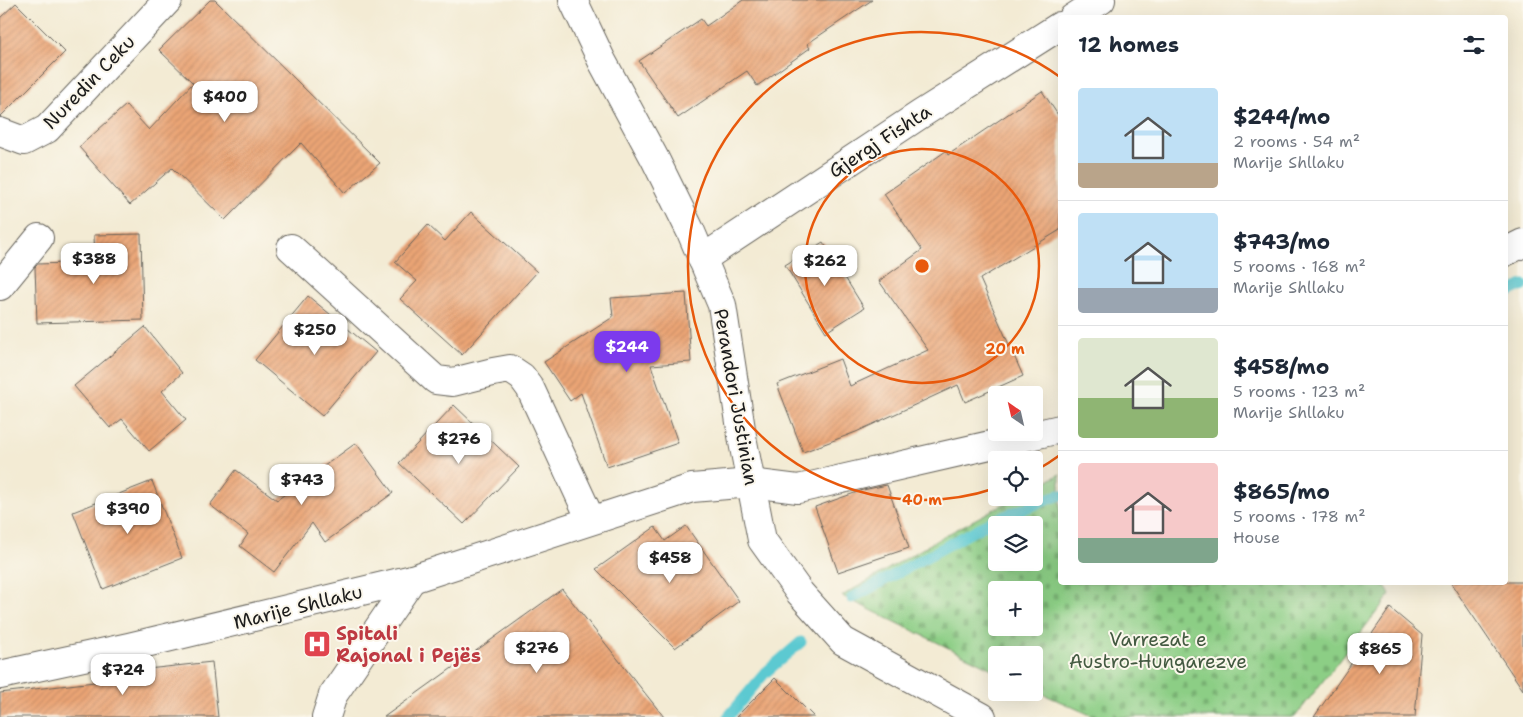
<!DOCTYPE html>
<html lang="en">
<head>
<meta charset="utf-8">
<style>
	body { margin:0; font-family:"Shantell Sans",sans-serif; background:#f6f6f7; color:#1f2937; height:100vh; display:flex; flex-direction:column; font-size:19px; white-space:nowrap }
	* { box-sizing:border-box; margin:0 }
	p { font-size:16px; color:#747a83 }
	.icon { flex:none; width:28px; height:28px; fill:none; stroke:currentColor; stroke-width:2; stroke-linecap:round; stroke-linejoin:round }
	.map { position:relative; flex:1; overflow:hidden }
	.side { position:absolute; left:1058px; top:15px; width:450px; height:570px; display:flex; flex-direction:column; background:#fff; border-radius:5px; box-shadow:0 5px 20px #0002 }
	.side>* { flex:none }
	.needle { width:32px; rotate:326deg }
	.buttons { position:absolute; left:988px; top:386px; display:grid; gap:10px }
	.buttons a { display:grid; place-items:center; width:55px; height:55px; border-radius:5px; background:#fff; box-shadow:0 5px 20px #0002; font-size:25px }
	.price { position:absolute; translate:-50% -42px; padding:0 11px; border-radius:10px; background:#fff; color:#222; font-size:16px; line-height:32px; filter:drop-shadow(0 1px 2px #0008) }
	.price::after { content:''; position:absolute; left:50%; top:30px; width:15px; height:11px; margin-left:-8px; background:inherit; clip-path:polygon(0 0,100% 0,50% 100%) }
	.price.on { background:#7c3aed; color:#fff }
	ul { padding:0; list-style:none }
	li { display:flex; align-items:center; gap:15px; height:125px; padding:0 20px }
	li+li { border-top:1px solid #e0e1e3 }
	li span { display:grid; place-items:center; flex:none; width:140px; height:100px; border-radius:5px; color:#555 }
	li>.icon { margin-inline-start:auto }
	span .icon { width:60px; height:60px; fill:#fffc; stroke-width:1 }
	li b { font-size:21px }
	h2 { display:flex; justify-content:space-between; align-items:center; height:60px; padding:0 20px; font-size:21px }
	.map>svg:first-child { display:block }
	.cemetery { fill:url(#cemetery-stones); stroke:#547550; fill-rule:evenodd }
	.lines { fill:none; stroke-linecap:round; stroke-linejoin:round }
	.stream { stroke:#5cc9d1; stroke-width:11 }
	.building { fill:url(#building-hatch) }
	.minor-casing { stroke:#67645c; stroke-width:30 }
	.minor { stroke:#fff; stroke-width:28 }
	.ring { fill:none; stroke:#e8590c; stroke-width:2.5 }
	.labels { text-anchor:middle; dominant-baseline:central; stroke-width:4; stroke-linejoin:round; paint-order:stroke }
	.street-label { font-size:19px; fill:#1c1c1c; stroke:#fbf7ec }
	.health-label { font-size:19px; font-weight:bold; fill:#be3a42; stroke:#fbf7ec; text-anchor:start }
	.park-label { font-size:19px; fill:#435a41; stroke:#fbf7ec }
	.centre { fill:#e8590c; stroke:#fbf7ec; stroke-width:2.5 }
	.ring-label { font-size:15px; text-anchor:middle; font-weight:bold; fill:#e8590c; stroke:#fbf7ec; stroke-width:4; stroke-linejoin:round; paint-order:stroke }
</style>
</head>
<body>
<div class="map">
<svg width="1523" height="717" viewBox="0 0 1523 717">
	<defs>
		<pattern id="cemetery-stones" width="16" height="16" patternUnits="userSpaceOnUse" patternTransform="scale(1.25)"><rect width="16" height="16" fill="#8cce85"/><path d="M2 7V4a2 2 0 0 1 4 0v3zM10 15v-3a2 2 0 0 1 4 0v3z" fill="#78b072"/></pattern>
		<pattern id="building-hatch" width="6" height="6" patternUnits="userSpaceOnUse" patternTransform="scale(1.25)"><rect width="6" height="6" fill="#eaa475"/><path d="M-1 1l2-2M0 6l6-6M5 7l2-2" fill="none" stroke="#c88d65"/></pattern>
	</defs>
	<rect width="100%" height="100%" fill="#fbf7ec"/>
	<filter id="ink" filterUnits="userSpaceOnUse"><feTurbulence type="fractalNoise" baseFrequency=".02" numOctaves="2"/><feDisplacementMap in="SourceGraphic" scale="10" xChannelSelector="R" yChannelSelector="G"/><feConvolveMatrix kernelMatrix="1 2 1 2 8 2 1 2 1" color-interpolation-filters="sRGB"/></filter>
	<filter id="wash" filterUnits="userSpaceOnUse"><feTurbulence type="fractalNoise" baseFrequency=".0096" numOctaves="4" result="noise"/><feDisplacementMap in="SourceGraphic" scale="20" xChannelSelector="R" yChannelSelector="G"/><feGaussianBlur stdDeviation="1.12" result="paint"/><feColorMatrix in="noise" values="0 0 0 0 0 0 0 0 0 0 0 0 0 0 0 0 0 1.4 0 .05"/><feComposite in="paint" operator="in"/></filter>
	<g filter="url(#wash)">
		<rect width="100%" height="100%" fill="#f3ebd4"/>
		<path class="cemetery" d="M1060 474V582H1383L1390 595 1295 717H1095L1034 690V655H996V671L842 596 944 536 1015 498H1034V488ZM996 525H1034V562H996ZM996 590H1034V628H996Z"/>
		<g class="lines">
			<g class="stream">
				<polyline points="1505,294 1523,285"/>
				<polyline points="852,598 992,521 1060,495"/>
				<polyline points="728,717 765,673 801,642"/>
			</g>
		</g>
		<g id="blocks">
			<g class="building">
				<polygon points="210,0 215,0 380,163 345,193 301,143 225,220 172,168 130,205 79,147 126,105 149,130 193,83 159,50"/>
				<polygon points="743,0 872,0 807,44 810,48 757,86 747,71 678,118 639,61 701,19 706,26"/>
				<polygon points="16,3 65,52 0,117 0,18"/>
				<polygon points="1042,91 1060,118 1060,230 980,279 1023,376 965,402 958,385 856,432 803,452 777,384 840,359 850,386 928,350 879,281 922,250 884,194 946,151 948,155"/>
				<polygon points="471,212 537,272 462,355 400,299 417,281 395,262 428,225 445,241"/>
				<polygon points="141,234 143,320 37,323 35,267 38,264 95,262 94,235"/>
				<polygon points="823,242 864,308 826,332 785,265"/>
				<polygon points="686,293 691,362 651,365 678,443 607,467 581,393 570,401 544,362 613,317 611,298"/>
				<polygon points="308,296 376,352 322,416 255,360"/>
				<polygon points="145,327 182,373 162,391 186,420 149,451 122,419 110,428 74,386"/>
				<polygon points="454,405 519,467 464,524 399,463"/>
				<polygon points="356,443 393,493 325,542 312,523 274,572 240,546 248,534 210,505 236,470 277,500"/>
				<polygon points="152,481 182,558 103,589 73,512"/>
				<polygon points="887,485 909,548 838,572 815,507 863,490"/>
				<polygon points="686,526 739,601 675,648 596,569 655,527 665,541"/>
				<polygon points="1450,582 1523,582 1523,690"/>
				<polygon points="562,589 664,717 384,717"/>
				<polygon points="1390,608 1422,635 1415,717 1314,717"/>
				<polygon points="212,662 218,717 0,717 0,693 120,679 120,672"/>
				<polygon points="775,678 814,717 736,717"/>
			</g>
		</g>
	</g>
	<g filter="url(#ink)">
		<use href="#blocks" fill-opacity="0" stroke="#67645c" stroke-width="1"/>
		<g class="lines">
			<g class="minor-casing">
				<g id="minor">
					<polyline points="573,0 602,61 655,159 691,232 722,305 743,442 762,540 800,593 843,641 982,717"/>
					<polyline points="1073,18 1101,0"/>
					<polyline points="0,132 24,141 47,129 168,0"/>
					<polyline points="291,248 436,380 453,382 493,372 510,369 522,377 530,388 591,520"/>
					<polyline points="1505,252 1523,243"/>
					<polyline points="702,259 921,114 1060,26"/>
					<polyline points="0,286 39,238"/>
					<polyline points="0,675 129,647 412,579 692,488 751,483 798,489 1060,429"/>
					<polyline points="326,717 333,695 412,579"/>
				</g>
			</g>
			<use href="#minor" class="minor"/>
		</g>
	</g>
	<g class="ring">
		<circle cx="922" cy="266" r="117"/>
		<path d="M1060 455A234 234 0 0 1 1035 471M996 488A234 234 0 1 1 1060 77"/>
	</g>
	<defs>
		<g id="hospital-square" transform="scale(1.4375)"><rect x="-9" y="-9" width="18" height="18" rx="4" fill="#e0444e" stroke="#fbf7ec"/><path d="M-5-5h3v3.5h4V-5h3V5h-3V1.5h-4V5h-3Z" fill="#fff"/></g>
	</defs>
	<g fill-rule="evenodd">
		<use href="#hospital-square" x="317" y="644"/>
	</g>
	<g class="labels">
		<g class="street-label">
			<text transform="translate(89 82) rotate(-46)">Nuredin Ceku</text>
			<text transform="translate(880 141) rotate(-33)">Gjergj Fishta</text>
			<text transform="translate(736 397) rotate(80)">Perandori Justinian</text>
			<text transform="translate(298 607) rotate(-14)">Marije Shllaku</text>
		</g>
		<g class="health-label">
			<text x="336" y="633">Spitali<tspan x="336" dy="22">Rajonal i Pejës</tspan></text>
		</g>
		<g class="park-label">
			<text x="1158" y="639">Varrezat e<tspan x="1158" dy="22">Austro-Hungarezve</tspan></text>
		</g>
	</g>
	<circle cx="922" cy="266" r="8" class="centre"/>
	<g class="ring-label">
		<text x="1005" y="354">20 m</text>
		<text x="922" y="505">40 m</text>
	</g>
</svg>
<div class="buttons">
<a><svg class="needle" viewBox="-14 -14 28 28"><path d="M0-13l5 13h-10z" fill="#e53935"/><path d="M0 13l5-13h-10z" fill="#747a83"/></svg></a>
<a><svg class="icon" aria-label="locate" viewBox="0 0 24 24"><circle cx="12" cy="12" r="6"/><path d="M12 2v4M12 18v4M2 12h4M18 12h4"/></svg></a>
<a><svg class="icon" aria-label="layers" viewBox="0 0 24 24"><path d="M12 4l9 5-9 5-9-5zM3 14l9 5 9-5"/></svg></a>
<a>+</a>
<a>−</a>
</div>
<b class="price" style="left:225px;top:123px">$400</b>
<b class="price" style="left:94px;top:285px">$388</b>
<b class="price" style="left:825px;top:287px">$262</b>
<b class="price" style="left:315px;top:356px">$250</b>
<b class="price on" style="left:627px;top:373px">$244</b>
<b class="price" style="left:459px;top:465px">$276</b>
<b class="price" style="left:302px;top:506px">$743</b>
<b class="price" style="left:128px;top:535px">$390</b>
<b class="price" style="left:670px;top:584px">$458</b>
<b class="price" style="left:537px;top:674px">$276</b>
<b class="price" style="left:1380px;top:675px">$865</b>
<b class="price" style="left:123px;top:696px">$724</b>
<section class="side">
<h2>12 homes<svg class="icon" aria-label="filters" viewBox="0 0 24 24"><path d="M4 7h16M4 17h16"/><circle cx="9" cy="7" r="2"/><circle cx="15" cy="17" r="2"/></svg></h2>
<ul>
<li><span style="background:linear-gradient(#bfe0f5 75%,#b9a48a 0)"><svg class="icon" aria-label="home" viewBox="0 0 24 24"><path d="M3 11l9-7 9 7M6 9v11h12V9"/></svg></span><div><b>$244/mo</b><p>2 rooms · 54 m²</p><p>Marije Shllaku</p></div></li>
<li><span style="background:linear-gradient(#bfe0f5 75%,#9aa5b1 0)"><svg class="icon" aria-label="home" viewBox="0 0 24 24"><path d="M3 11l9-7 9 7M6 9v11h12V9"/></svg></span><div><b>$743/mo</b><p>5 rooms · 168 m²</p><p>Marije Shllaku</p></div></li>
<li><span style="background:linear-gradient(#dfe7d0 60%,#8fb573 0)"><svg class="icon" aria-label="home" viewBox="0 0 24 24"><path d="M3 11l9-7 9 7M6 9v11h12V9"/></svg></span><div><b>$458/mo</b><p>5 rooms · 123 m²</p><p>Marije Shllaku</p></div></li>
<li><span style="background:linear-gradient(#f6c9c9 75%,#7fa58c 0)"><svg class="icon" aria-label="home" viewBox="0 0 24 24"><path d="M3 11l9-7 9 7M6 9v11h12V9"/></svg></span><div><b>$865/mo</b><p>5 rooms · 178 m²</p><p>House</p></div></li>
</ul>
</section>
</div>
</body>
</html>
